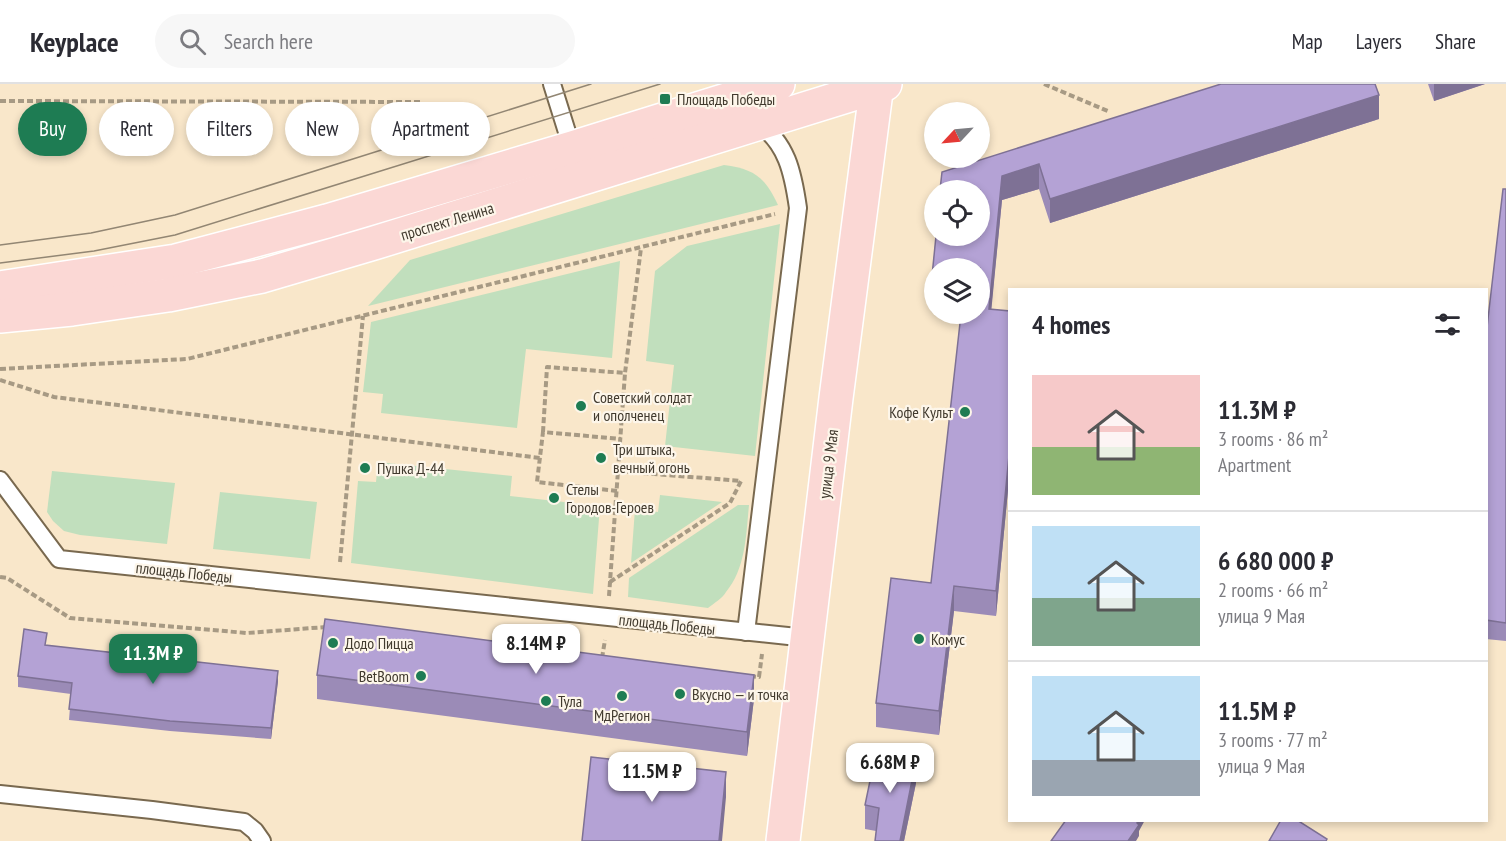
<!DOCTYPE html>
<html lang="en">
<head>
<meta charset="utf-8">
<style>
	body { margin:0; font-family:"PT Sans Narrow",sans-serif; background:#f7f7f7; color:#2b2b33; height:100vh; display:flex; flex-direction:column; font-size:22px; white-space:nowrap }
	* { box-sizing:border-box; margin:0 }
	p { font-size:20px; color:#7c7c81 }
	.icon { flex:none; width:33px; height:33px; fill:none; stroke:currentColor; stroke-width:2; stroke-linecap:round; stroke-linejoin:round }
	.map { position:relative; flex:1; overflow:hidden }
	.side { position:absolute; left:1008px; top:204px; width:480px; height:534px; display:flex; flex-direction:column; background:#fff; border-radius:0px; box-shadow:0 3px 9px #0003 }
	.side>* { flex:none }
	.banner { position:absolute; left:18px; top:18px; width:570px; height:54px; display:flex; gap:12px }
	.needle { width:39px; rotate:244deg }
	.tools { position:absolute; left:924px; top:18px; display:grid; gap:12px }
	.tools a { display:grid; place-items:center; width:66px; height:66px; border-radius:50%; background:#fff; box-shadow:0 3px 9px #0003; font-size:30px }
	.price { position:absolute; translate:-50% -51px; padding:0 14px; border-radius:12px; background:#fff; color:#222; font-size:20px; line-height:39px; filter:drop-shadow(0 2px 3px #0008) }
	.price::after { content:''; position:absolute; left:50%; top:36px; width:18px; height:14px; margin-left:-9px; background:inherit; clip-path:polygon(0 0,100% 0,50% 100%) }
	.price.selected { background:#1e7c53; color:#fff }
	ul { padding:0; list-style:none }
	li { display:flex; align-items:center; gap:18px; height:150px; padding:0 24px }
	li+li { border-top:2px solid #e1e1e2 }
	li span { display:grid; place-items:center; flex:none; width:168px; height:120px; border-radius:0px; color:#555 }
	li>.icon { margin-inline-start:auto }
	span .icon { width:72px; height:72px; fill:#fffc; stroke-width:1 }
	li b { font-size:26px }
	h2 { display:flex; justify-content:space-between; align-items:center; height:72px; padding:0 24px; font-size:26px }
	.tag { padding:0 21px; border-radius:27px; background:#fff; box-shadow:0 3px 9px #0003; font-size:21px; line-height:54px }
	.tag.selected { background:#1e7c53; color:#fff }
	header { display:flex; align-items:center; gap:36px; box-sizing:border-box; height:84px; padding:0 30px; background:#fff; border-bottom:2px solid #e1e1e2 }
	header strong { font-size:28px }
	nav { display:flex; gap:33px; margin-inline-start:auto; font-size:21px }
	.search { width:420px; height:54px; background:#f7f7f7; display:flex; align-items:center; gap:15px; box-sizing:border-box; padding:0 21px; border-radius:33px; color:#7c7c81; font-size:22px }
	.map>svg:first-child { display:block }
	.green { fill:#c1dfbd }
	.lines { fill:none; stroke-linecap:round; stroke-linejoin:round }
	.lane-casing { stroke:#79694f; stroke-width:20 }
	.primary-casing { stroke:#fff; stroke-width:36 }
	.path { stroke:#a79a84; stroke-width:4; stroke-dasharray:6 3; stroke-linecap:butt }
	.lane { stroke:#fff; stroke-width:16 }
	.primary { stroke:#fbd8d5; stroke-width:33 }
	.tram { stroke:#928673; stroke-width:1.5 }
	.wall { fill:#9b8bb7 }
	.shaded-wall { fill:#7e7195 }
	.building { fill:#b4a2d5; stroke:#7e7195; stroke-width:1.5 }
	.poi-dot { fill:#1e7c53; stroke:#fdf6ea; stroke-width:2 }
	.labels { text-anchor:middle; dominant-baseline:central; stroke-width:4.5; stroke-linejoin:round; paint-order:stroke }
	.poi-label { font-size:16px; fill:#413a2e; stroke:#fdf6ea; text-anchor:start }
	.street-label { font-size:16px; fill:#413a2e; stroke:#fdf6ea }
</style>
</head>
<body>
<header>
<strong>Keyplace</strong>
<div class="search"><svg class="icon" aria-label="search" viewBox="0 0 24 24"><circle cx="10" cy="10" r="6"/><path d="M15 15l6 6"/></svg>Search here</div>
<nav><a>Map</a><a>Layers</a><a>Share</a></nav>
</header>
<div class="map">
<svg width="1506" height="757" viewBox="0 0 1506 757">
	<rect width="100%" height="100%" fill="#f9e7ca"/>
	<g class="green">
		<path d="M724 81C754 85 765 93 778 121L368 222 410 176Z"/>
		<polygon points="780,140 755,372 665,362 674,281 646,277 655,187 687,162"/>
		<polygon points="620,177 612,274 526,265 517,344 381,329 383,310 363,308 371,238"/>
		<polygon points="378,378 512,392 510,412 600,422 593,510 351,479 358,397 376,398"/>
		<polygon points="52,387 175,399 167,460 80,451 64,447 53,437 47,428"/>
		<polygon points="220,408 317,418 310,475 213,465"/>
		<polygon points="660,411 722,418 631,479 635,425 658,428"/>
		<path d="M738 421H749C746 451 746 484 726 508 722 515 714 519 708 524L628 513 629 494Z"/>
	</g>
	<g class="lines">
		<g class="lane-casing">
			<g id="lane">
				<polyline points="552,0 572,64"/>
				<polyline points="0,396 59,475 807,554"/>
				<path d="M746 548 798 124C793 89 787 58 756 38"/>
				<polyline points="0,710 152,726 244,738 255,747 262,757"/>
			</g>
		</g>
		<g class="primary-casing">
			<g id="primary">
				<polyline points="0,204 176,177 327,137 572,64 778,0"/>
				<polyline points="0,232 72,225 168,211 262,192 374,159 885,0"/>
				<polyline points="783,757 836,314 877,0"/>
			</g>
		</g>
		<g class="path">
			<polyline points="1044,0 1110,28"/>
			<polyline points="0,17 422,18"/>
			<polyline points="0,285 187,275 775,130"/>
			<polyline points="0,296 54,313 540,374"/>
			<polyline points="543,348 547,283 625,289 641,164"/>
			<polyline points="617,407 537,398 543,348 621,355"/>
			<polyline points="340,478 363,232"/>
			<polyline points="0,493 7,494 70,534 247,549 326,543"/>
			<polyline points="610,498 730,419 741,397 618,387"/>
			<polyline points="609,512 625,289"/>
			<polyline points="602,574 605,556"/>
			<polyline points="750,592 759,593 762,570"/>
		</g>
		<use href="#lane" class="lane"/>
		<use href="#primary" class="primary"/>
		<g class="tram">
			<polyline points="0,161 91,149 175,131 591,0"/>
			<polyline points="0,179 94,167 175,151 660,0"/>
		</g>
	</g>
	<g class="wall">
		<polygon points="1428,0 1485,0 1434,17"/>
		<polygon points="1379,35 1050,139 1039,105 1002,116 991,225 1010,227 1010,385 996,532 954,527 939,651 876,643 876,619 931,499 961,231 951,230 980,230 980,184 934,184 934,228 931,227 931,202 942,88"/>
		<polygon points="1506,105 1506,557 1486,555 1486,252"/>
		<polygon points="46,561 278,597 271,655 170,647 69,636 71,610 18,603 18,592"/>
		<polygon points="317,591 754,615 747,672 317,615"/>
		<polygon points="916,699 904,757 875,757 876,747 865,745 865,721"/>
	</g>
	<g class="shaded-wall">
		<polygon points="1434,0 1485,0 1434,17"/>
		<polygon points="1379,11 1379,35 1050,139 1050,115"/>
		<polygon points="1039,80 1039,105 1002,116 989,250 989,225 1002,92"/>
		<polygon points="1010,361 1010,385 996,532 996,507"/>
		<polygon points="954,502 954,527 939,651 939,627"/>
		<polygon points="278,587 278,597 271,655 271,644"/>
		<polygon points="754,591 754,615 747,672 747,648"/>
		<polygon points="916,676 916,699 904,757 900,757"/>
		<polygon points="726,688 726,713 722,757 719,757"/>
		<polygon points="1139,736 1145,736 1139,747 1139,752 1136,757 1128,757"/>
	</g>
	<g class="building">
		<polygon points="1221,0 1375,0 1379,11 1050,115 1039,80 1002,92 989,225 1010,227 1010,361 996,507 954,502 939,627 876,619 891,494 931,499 961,230 980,230 980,184 934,184 934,203 931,202 936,152 980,152 980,106 940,106 942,88"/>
		<polygon points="1503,105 1506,105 1506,539 1486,536 1486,252"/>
		<polygon points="325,535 754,591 747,648 317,591"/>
		<polygon points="24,545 47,549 45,561 278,587 271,644 170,637 69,625 72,599 18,592"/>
		<polygon points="876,668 916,676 900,757 875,757 879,724 865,721"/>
		<polygon points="591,673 726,688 719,757 582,757"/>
		<polygon points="1066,736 1139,736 1137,739 1139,741 1128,757 1051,757"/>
		<polygon points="1281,736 1297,736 1327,755 1326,757 1269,757"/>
	</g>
	<g class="poi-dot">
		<rect x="659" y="9" width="12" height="12" rx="3"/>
		<circle cx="581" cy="322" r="6"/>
		<circle cx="965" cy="328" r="6"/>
		<circle cx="601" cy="374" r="6"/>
		<circle cx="365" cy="384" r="6"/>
		<circle cx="554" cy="414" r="6"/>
		<circle cx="919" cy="555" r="6"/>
		<circle cx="333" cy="559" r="6"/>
		<circle cx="421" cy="592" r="6"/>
		<circle cx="680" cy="610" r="6"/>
		<circle cx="622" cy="612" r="6"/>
		<circle cx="546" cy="617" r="6"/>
	</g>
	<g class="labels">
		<g class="poi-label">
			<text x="677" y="15">Площадь Победы</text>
			<text x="593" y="313">Советский солдат<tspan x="593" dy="18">и ополченец</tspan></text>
			<text x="953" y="328" text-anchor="end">Кофе Культ</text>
			<text x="613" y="365">Три штыка,<tspan x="613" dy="18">вечный огонь</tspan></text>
			<text x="377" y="384">Пушка Д-44</text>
			<text x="566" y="405">Стелы<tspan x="566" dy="18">Городов-Героев</tspan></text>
			<text x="931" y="555">Комус</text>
			<text x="345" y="559">Додо Пицца</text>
			<text x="409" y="592" text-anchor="end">BetBoom</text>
			<text x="692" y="610">Вкусно — и точка</text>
			<text x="558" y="617">Тула</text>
			<text x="622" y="631" text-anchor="middle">МдРегион</text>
		</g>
		<g class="street-label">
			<text transform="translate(447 137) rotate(-17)">проспект Ленина</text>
			<text transform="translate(828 380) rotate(-83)">улица 9 Мая</text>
			<text transform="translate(184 488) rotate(6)">площадь Победы</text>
			<text transform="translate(667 540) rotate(6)">площадь Победы</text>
		</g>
	</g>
</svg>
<div class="tools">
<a><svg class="needle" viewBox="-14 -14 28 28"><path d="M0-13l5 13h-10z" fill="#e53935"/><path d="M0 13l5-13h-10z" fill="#7c7c81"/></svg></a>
<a><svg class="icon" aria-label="locate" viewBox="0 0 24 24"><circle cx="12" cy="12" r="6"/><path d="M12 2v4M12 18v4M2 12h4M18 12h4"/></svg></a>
<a><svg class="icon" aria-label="layers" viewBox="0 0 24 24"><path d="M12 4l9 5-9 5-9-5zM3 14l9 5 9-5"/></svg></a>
</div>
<b class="price" style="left:536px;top:591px">8.14M ₽</b>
<b class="price selected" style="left:153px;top:601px">11.3M ₽</b>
<b class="price" style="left:890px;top:710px">6.68M ₽</b>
<b class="price" style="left:652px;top:719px">11.5M ₽</b>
<div class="banner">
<a class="tag selected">Buy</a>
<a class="tag">Rent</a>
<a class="tag">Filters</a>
<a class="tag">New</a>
<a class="tag">Apartment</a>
</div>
<section class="side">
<h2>4 homes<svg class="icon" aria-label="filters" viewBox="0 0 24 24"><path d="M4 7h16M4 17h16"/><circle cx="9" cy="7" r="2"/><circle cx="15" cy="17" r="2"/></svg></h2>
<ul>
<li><span style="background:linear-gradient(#f6c9c9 60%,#8fb573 0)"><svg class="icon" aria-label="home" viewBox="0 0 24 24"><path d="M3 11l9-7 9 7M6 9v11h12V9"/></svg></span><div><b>11.3M ₽</b><p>3 rooms · 86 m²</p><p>Apartment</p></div></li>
<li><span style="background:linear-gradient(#bfe0f5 60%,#7fa58c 0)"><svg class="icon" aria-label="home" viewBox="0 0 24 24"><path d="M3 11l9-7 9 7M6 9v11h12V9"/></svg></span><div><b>6 680 000 ₽</b><p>2 rooms · 66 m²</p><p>улица 9 Мая</p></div></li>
<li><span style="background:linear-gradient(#bfe0f5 70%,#9aa5b1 0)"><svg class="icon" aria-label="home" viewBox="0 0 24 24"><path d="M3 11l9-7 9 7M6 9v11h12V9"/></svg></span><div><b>11.5M ₽</b><p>3 rooms · 77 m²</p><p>улица 9 Мая</p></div></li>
</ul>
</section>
</div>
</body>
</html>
